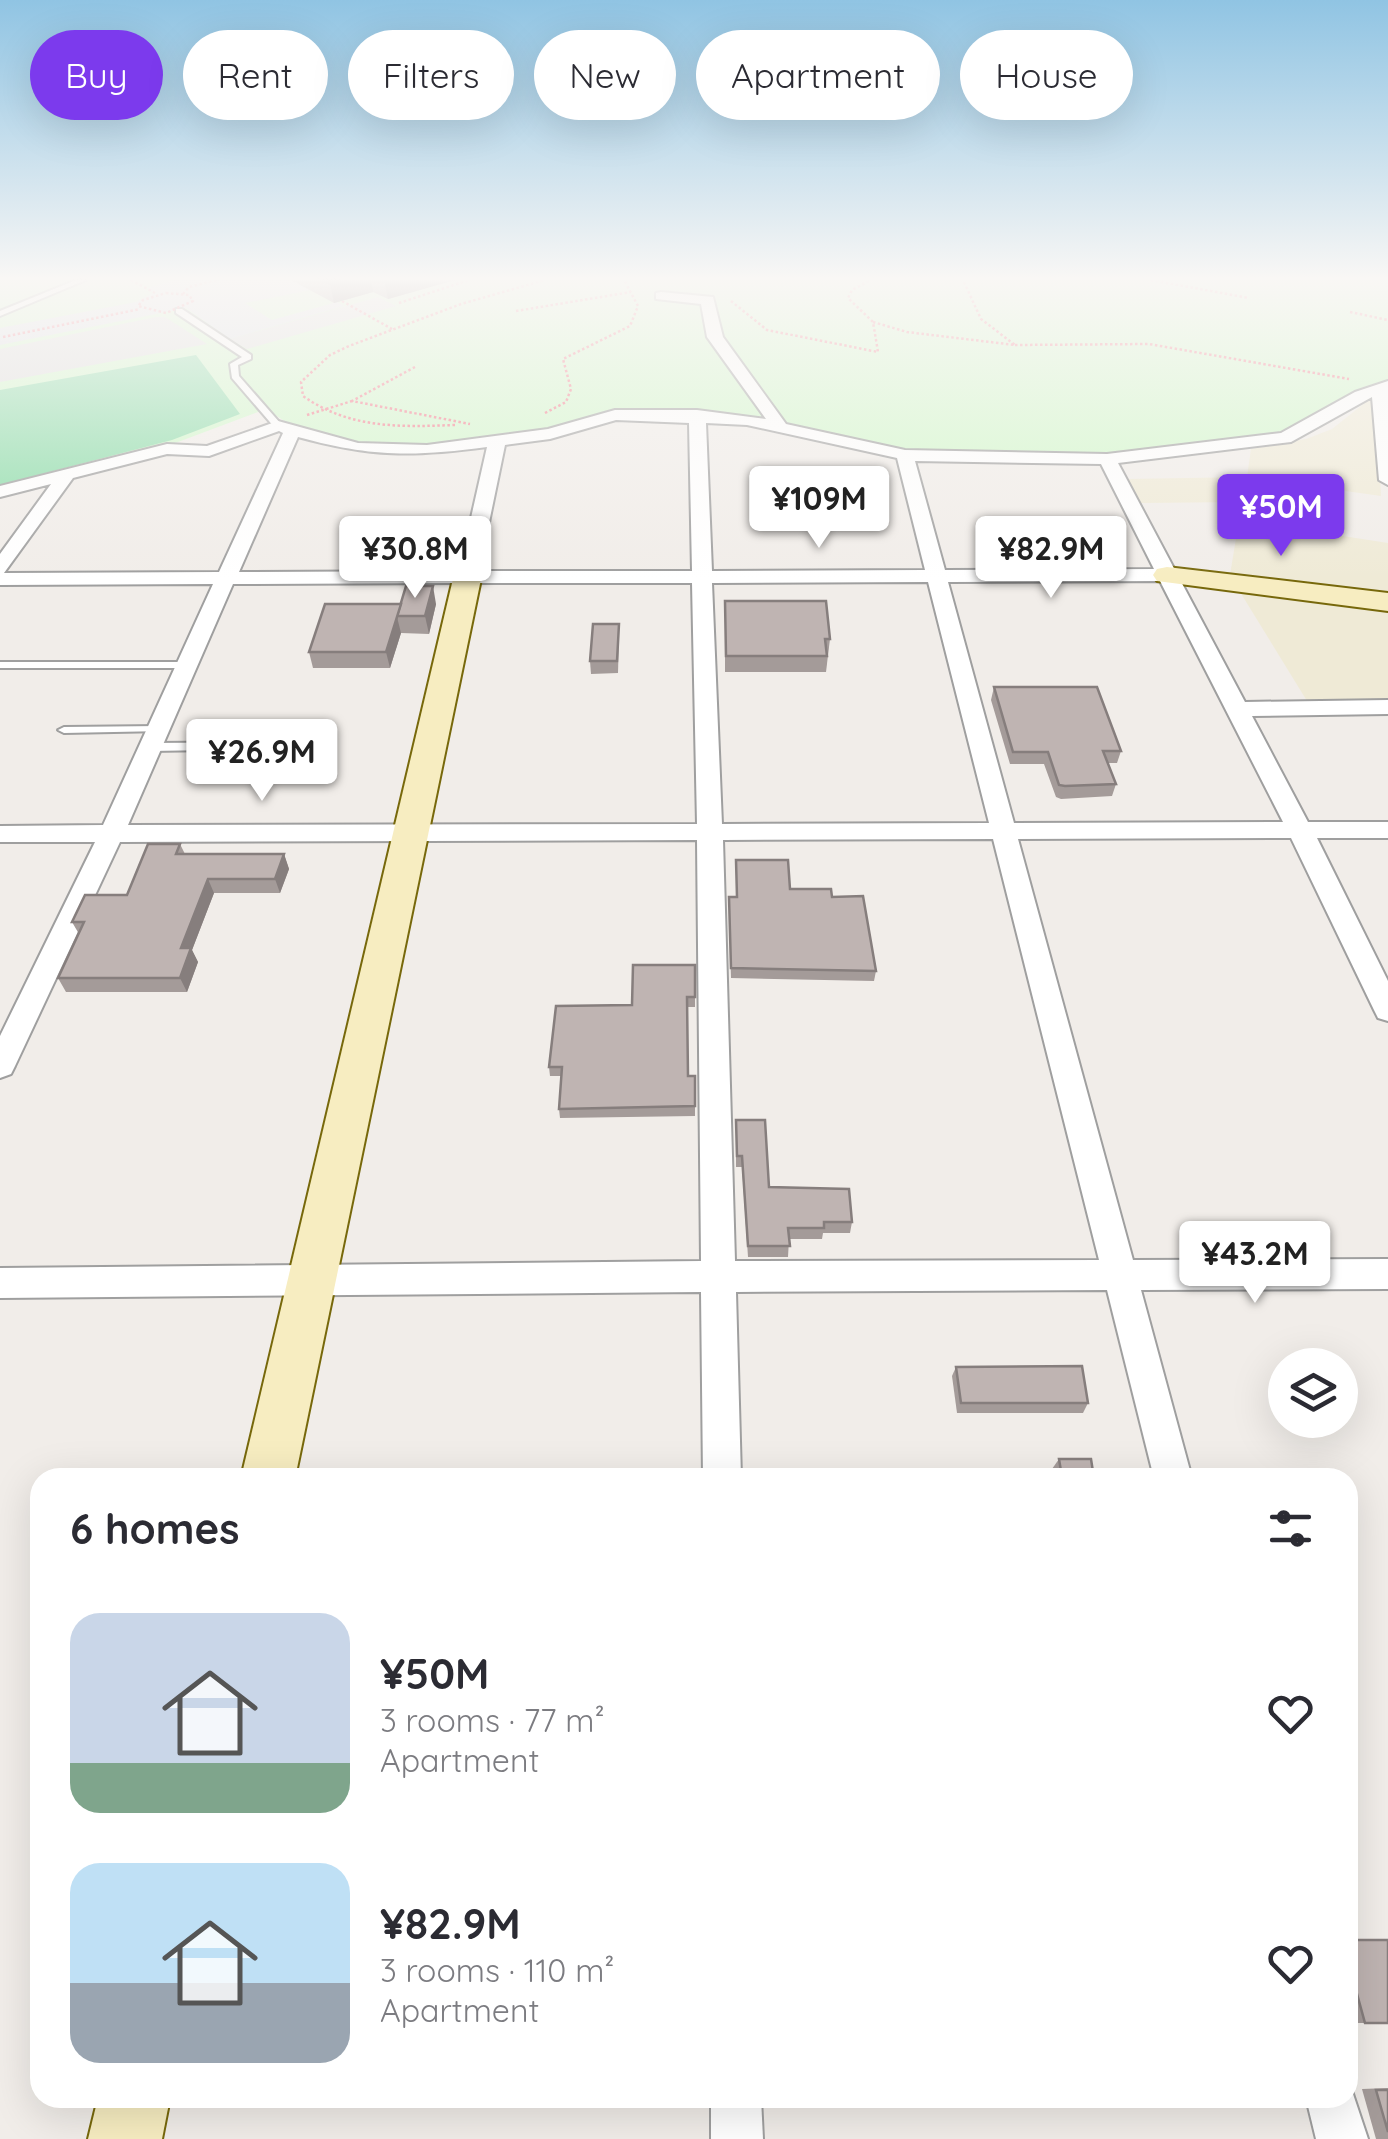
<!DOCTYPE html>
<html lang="en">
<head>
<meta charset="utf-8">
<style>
	body { margin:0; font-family:Quicksand,sans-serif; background:#f2f2f3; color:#2b2b33; height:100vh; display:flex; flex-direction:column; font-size:38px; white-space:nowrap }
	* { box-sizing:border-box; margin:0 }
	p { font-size:32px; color:#7c7c81 }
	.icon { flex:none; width:55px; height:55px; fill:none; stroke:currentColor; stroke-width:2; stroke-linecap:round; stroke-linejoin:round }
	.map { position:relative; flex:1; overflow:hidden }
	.sheet { position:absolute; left:30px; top:1468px; width:1328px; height:640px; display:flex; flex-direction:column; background:#fff; border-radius:30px; box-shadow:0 10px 40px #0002 }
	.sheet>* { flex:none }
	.banner { position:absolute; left:30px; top:30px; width:1330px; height:90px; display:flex; gap:20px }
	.tools { position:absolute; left:1268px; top:1348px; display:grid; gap:20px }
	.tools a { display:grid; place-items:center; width:90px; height:90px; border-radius:50%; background:#fff; box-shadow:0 10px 40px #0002; font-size:50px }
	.price { position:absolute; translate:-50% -85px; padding:0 22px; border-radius:10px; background:#fff; color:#222; font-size:32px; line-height:65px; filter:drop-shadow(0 2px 5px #0008) }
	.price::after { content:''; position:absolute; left:50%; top:60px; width:30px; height:22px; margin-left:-15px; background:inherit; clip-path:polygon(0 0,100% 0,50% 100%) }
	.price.current { background:#7c3aed; color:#fff }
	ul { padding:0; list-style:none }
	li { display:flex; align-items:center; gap:30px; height:250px; padding:0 40px }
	li span { display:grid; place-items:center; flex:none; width:280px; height:200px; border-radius:30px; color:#555 }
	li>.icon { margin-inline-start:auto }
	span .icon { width:120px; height:120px; fill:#fffc; stroke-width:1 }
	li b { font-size:42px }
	h2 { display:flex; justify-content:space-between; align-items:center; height:120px; padding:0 40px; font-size:42px }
	.pill { padding:0 35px; border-radius:45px; background:#fff; box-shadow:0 10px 40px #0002; font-size:35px; line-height:90px }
	.pill.current { background:#7c3aed; color:#fff }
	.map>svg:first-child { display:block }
	.farmland { fill:#efead6 }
	.park { fill:#d1f8ca }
	.pitch { fill:#8cdca9 }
	.parking { fill:#dedede }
	.plaza { fill:#dde0e7 }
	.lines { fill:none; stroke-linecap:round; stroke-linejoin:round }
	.lane-casing { stroke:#9f9f9f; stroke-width:4 }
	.street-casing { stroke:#9f9f9f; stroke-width:4 }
	.secondary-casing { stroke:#77680b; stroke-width:4 }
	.path { stroke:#f47889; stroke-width:2.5; stroke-dasharray:2.5 2.5; stroke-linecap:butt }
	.lane { fill:#fff; fill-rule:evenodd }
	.street { fill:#fff; fill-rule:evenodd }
	.secondary { fill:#f7edc1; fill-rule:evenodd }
	.wall { fill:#a49b99 }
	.shaded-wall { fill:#867e7d }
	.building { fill:#bfb4b2; stroke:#867e7d; stroke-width:2.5 }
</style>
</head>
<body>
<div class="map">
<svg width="1388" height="2139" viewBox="0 0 1388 2139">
	<rect width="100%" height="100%" fill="#f1ede9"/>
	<g class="farmland">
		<polygon points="1371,398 1376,398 1381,496 1248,477 1240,502 1140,503 1126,479 1247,477 1251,449 1306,439 1332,429"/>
		<polygon points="1239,520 1388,543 1388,594 1230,575"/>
		<polygon points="1237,587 1388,608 1388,699 1307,701"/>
	</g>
	<polygon class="park" points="0,280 1388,280 1388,382 1280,434 1105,457 901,452 746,417 633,411 552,431 439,446 363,445 292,426 266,409 178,442 0,490"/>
	<polygon class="pitch" points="196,355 240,414 172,440 0,485 0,390"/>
	<g class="parking">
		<polygon points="378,297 396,306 247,349 230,339"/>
		<polygon points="156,317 165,317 207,344 0,382 0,349"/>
	</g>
	<polygon class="plaza" points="175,280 291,280 310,290 245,303 272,320 337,302 344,306 230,339 186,308 0,345 0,328 136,302 153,293 148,288"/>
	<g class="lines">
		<g class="lane-casing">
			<g id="lane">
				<polygon points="76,280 86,280 0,316 0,311"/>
				<polygon points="176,309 182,309 251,355 251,359 238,365 239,376 281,424 281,428 275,428 232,378 230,364 242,357 176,313"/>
				<polygon points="0,662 188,662 193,665 188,668 0,668"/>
				<polygon points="160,726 164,727 164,731 64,733 58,730 64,727"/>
				<polygon points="272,742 278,746 276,749 151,751 145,747 151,743"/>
			</g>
		</g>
		<g class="street-casing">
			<g id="street">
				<path d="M661 292 713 297 723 337 786 424 905 450 1107 454 1281 433 1355 392 1388 381V485L1379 480 1372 397 1291 442 1118 463 1245 702 1388 700V714L1252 716 1308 822H1388V838H1317L1388 981V1021L1378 1018 1374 1010 1291 838 1018 839 1133 1260 1388 1259V1289L1141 1290 1192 1478H1154L1107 1290 736 1292 741 1478H703L701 1292 0 1298V1268L701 1261 697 840 120 842 15 1066 11 1074 0 1078V1036L95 842H0V826L103 825 213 584 0 585V554L51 484 0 497V486L167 444 207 446 278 421 358 443 427 445 548 429 615 410H697L766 419 707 337 701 304 656 299V293ZM616 420 689 423 692 571H479L505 445 550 439ZM706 423 747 425 897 458 925 570 712 571ZM279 431 283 433 219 572 4 573 73 478 167 454 209 456ZM298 437C371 457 412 457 487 447L459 571 239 572ZM915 461 1101 464 1154 569 945 570ZM1160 581 1283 822 1014 823 948 582ZM928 582 989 823 722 824 712 583ZM461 583H692L697 824 128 825 233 584ZM993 839 1099 1260 735 1261 723 840Z"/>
				<polygon points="1348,2079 1368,2139 1316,2139 1306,2098 1348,2098"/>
				<polygon points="711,2098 761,2098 763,2139 711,2139"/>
			</g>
		</g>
		<g class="secondary-casing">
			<g id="secondary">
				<polygon points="1167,567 1388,593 1388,611 1157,581 1153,575 1157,569"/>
				<polygon points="467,570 477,573 481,579 295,1478 241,1478 453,579 457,573"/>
				<polygon points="98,2098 170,2098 162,2139 88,2139"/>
			</g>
		</g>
		<g class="path">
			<polyline points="131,280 155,293"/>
			<polyline points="1151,280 1249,298"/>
			<polygon points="166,293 189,295 193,301 166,313 138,306 143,300"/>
			<polyline points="183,294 189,287 216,280"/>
			<polyline points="342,301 392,329"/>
			<polyline points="731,301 767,330 878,352 873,322 848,298 852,290 871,280"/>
			<polyline points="399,303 469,280"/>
			<polyline points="516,311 631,292"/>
			<polyline points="1350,312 1388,320"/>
			<polyline points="873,322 907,332 1015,345 981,319 963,280"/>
			<polyline points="3,337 140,309"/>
			<polyline points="1015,345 1149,344 1349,379"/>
			<polyline points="415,367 352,401 470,424"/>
			<polyline points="545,413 566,402 571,389 563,359 630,326 638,306 624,280"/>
			<polyline points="307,415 352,401"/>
			<path d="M455 425C400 427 350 429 303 396L301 382 330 355 349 346 461 304 545 280"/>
		</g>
		<use href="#lane" class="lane"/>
		<use href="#street" class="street"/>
		<use href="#secondary" class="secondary"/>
	</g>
	<g class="wall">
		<polygon points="291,280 455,280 388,299 373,292 334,303"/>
		<polygon points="725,601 830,639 826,672 725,672"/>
		<polygon points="325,604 436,604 429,634 401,633 390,668 313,668 309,652"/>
		<polygon points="619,636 618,673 591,674 590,661"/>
		<polygon points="994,687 1121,751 1117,763 1108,763 1116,784 1112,796 1061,799 1056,797 1044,764 1010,764 991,700"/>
		<polygon points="180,844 185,854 284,854 289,869 280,893 214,893 192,950 198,962 187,992 66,992 58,978 79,934 72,922 127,895"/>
		<polygon points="790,889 832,897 876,971 874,981 731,978 729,907"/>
		<polygon points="695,965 695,1007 687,1007 688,1076 695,1076 695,1116 560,1118 559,1109 561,1076 550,1076 549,1067 632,1005"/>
		<polygon points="736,1120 769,1187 852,1222 850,1233 823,1233 822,1239 789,1239 788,1257 748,1257 742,1167 736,1167"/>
		<polygon points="956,1367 1088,1403 1083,1413 957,1413 952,1376"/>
		<polygon points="1059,1459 1094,1478 1054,1477 1052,1469"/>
		<polygon points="1348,1940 1388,2023 1348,2023"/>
		<polygon points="1388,2088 1388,2139 1376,2139 1362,2089"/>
	</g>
	<g class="shaded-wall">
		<polygon points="342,280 371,280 373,292 334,303 330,284"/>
		<polygon points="384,280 455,280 388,299"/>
		<polygon points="433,586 436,604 429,634 425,616"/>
		<polygon points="397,617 401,633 390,668 386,652"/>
		<polygon points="284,854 289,869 280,893 275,879"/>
		<polygon points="208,879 214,893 192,950 198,962 187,992 180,978 181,948"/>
	</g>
	<g class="building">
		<polygon points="323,280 342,280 330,284"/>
		<polygon points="406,586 433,586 425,616 397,616"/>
		<polygon points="725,601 826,601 830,639 825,639 827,656 726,656"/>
		<polygon points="325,604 401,604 386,652 309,652"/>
		<polygon points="593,624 619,624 617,661 590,661"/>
		<polygon points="994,687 1097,687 1121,751 1103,751 1116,784 1065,786 1059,785 1048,752 1013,752"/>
		<polygon points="148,844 180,844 176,854 284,854 275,879 208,879 181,948 191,948 180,978 58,978 84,922 72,922 85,895 127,895"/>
		<polygon points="736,860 788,860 790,889 831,889 832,897 863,896 876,971 731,968 729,897 737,897"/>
		<polygon points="633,965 695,965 695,997 687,997 688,1076 695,1076 695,1106 559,1109 562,1067 549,1067 556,1006 632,1005"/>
		<polygon points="736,1120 765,1120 769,1187 849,1189 852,1222 824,1222 824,1228 788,1228 790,1246 748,1246 742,1156 737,1156"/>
		<polygon points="1082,1366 1088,1403 961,1403 956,1367"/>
		<polygon points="1059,1459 1091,1459 1094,1478 1043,1478 1062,1477"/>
		<polygon points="1348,1940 1388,1940 1388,2023 1365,2023 1348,1961"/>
		<polygon points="1376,2090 1388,2090 1388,2132"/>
	</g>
	<linearGradient id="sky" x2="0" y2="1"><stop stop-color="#90c4e3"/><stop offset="0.48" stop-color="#f9f7f5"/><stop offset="1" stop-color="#f9f7f5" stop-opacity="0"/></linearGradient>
	<rect width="1388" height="580" fill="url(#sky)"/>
</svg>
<div class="tools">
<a><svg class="icon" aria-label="layers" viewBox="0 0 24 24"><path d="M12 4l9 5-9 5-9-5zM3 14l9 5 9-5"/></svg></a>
</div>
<b class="price" style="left:819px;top:551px">¥109M</b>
<b class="price current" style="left:1281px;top:559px">¥50M</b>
<b class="price" style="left:415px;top:601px">¥30.8M</b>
<b class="price" style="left:1051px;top:601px">¥82.9M</b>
<b class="price" style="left:262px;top:804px">¥26.9M</b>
<b class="price" style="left:1255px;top:1306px">¥43.2M</b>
<div class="banner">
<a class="pill current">Buy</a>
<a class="pill">Rent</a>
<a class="pill">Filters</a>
<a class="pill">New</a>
<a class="pill">Apartment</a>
<a class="pill">House</a>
</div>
<section class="sheet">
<h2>6 homes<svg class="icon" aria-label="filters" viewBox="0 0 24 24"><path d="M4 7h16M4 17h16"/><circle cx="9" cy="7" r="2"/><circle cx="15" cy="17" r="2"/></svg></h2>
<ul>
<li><span style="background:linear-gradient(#c9d6e8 75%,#7fa58c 0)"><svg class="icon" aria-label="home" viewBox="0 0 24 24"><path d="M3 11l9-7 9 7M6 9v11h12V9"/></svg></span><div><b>¥50M</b><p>3 rooms · 77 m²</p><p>Apartment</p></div><svg class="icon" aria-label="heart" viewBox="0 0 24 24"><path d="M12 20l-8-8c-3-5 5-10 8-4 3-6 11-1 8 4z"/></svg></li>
<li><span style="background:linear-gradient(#bfe0f5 60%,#9aa5b1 0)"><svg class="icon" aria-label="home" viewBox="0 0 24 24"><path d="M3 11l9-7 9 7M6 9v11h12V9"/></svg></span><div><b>¥82.9M</b><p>3 rooms · 110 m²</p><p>Apartment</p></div><svg class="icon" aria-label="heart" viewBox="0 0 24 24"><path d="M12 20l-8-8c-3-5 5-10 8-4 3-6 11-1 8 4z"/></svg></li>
</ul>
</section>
</div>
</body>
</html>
